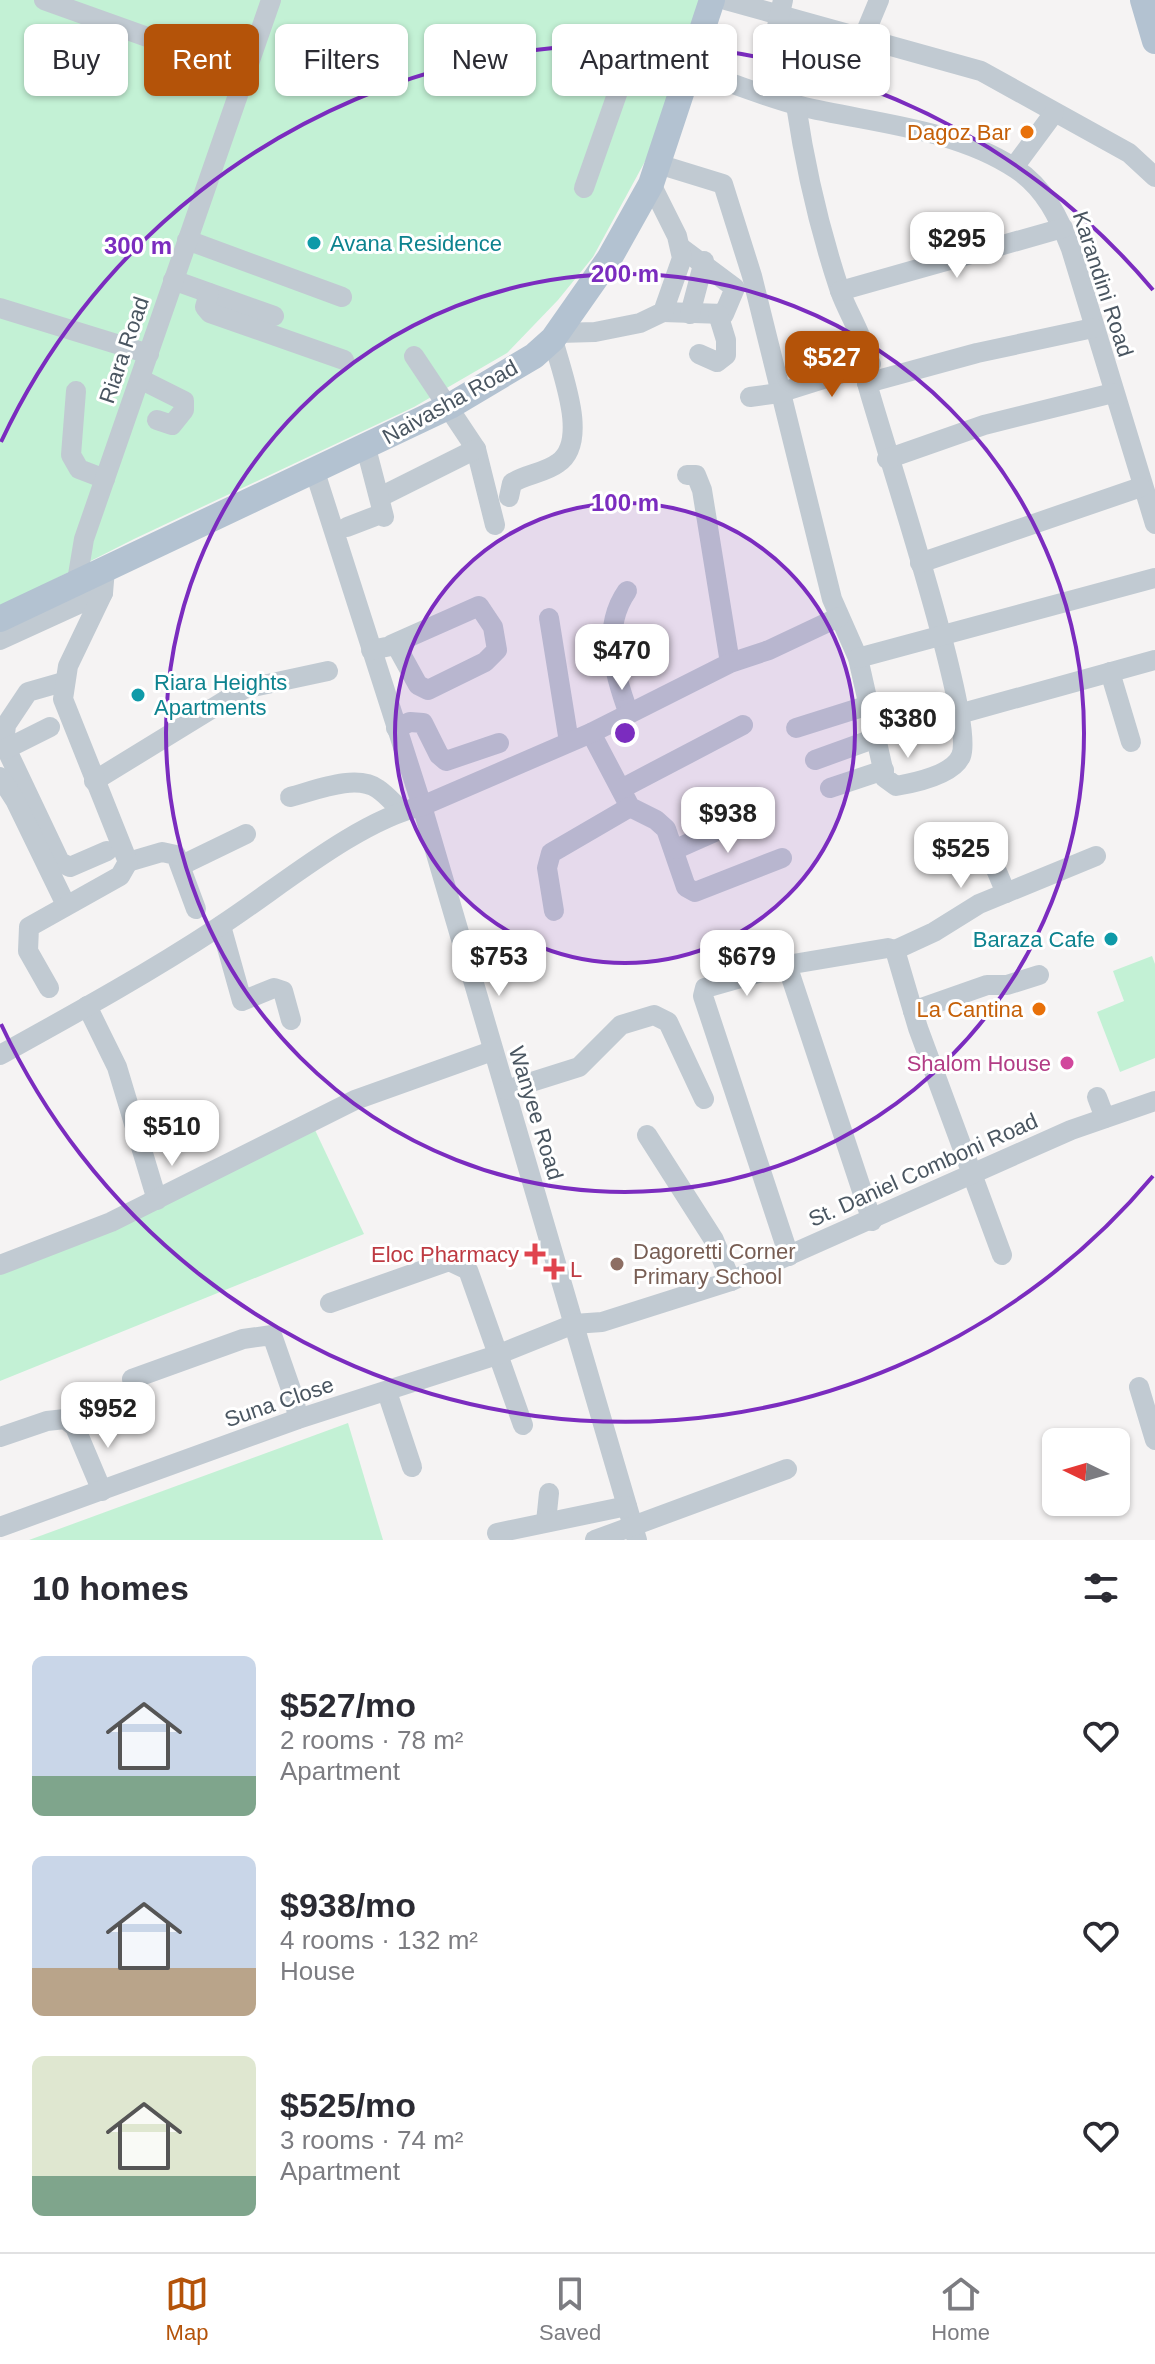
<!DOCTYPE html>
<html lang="en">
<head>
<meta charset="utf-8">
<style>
	body { margin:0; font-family:Helvetica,sans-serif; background:#f7f7f7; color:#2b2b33; height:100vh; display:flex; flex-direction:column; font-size:30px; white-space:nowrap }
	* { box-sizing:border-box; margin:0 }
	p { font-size:26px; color:#7c7c81 }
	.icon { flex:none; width:44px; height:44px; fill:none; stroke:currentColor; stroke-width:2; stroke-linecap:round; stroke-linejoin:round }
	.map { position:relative; height:1540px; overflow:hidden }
	.panel { display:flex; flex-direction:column; background:#fff; flex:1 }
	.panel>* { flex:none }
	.top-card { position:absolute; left:24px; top:24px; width:1108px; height:72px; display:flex; gap:16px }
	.needle { width:52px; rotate:275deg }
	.controls { position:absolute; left:1042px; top:1428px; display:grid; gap:16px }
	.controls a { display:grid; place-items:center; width:88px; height:88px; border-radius:12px; background:#fff; box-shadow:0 2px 6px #0004; font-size:40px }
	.price { position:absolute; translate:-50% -68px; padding:0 18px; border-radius:16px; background:#fff; color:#222; font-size:26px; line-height:52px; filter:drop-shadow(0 2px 4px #0008) }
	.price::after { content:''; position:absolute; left:50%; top:48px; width:24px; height:18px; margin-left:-12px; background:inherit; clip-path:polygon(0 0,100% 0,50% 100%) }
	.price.selected { background:#b45309; color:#fff }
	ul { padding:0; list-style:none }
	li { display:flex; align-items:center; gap:24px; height:200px; padding:0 32px }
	li span { display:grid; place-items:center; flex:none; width:224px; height:160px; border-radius:12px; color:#555 }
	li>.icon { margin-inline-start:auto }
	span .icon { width:96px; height:96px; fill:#fffc; stroke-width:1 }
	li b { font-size:34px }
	h2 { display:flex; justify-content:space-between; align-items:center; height:96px; padding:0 32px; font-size:34px }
	.tag { padding:0 28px; border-radius:12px; background:#fff; box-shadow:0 2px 6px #0004; font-size:28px; line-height:72px }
	.tag.selected { background:#b45309; color:#fff }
	.menu { display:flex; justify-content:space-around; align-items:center; height:112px; border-top:2px solid #e1e1e2; background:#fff; font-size:22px; color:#7c7c81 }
	.menu a { display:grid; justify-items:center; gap:4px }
	.menu .selected { color:#b45309 }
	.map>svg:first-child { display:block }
	.green { fill:#c3f1d5 }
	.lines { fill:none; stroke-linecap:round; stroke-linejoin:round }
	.minor { stroke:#c1cad2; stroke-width:20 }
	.major { stroke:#b3c2d1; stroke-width:26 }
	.ring { fill:none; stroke:#7b2cbf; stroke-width:4 }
	.food-dot { fill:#e8710a; stroke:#fff; stroke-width:3 }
	.culture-dot { fill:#0f9aa8; stroke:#fff; stroke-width:3 }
	.hotel-dot { fill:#d1479c; stroke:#fff; stroke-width:3 }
	.health-dot { fill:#e0444e; stroke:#fff; stroke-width:3 }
	.education-dot { fill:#8d6e63; stroke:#fff; stroke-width:3 }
	.labels { text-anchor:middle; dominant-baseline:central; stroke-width:6; stroke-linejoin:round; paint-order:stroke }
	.food-label { font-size:22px; fill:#c56008; stroke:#fff; text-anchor:end }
	.culture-label { font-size:22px; fill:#0d838f; stroke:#fff; text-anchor:start }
	.street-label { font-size:22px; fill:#4a5661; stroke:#fff }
	.hotel-label { font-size:22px; fill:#b23c85; stroke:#fff; text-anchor:end }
	.education-label { font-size:22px; fill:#785e54; stroke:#fff; text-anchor:start }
	.health-label { font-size:22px; fill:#be3a42; stroke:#fff; text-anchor:end }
	.centre { fill:#7b2cbf; stroke:#fff; stroke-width:4 }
	.ring-label { font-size:24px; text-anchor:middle; font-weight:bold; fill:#7b2cbf; stroke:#fff; stroke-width:6; stroke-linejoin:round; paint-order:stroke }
</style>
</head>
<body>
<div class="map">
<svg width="1155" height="1540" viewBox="0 0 1155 1540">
	<rect width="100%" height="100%" fill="#f5f3f3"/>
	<g class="green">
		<polygon points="0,0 700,0 655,143 593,257 558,300 507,353 414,407 134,539 0,607"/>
		<polygon points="1152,956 1155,964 1155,1058 1120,1072 1097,1012 1124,1001 1113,971"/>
		<polygon points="315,1130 364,1234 0,1381 0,1266"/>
		<polygon points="348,1423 383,1540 29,1540"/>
	</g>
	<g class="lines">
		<g class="minor">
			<polyline points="44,0 245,72"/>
			<polyline points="726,0 981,71 1129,153 1155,177"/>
			<polyline points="864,36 879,0"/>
			<path d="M689 68C726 81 762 96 800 106 870 123 955 128 1016 169 1045 188 1059 218 1071 249L1155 524"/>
			<polyline points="590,78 685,83"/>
			<polyline points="762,93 783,0"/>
			<path d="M658 164 723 184 752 276 832 599 858 658 885 778 896 786C914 783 953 775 961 756 976 720 882 439 867 383 874 349 851 322 840 291 820 231 805 166 796 105"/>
			<polyline points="1014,167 1054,113"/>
			<polyline points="584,188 622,80"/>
			<polyline points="187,240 342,297"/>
			<polyline points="173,280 274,316"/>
			<polyline points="840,291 1063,228"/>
			<polyline points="209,293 205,307 210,313 344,360"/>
			<polyline points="0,308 149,354"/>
			<polyline points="663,312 724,314 735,288 680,247"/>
			<polyline points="690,314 704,261"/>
			<polyline points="559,333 595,332 640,323 663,312 682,258 677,236 651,184"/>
			<polyline points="699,354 717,362 726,355 726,340 718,314"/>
			<polyline points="414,356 476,449 495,525"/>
			<polyline points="140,379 184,401 184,410 172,425 157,420"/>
			<polyline points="867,383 977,353 1093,328"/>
			<polyline points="76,391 71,455 79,469 105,479"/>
			<polyline points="750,397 779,393 871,364"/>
			<polyline points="887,459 984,425 1113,393"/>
			<polyline points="315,472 422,806 637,1540"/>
			<polyline points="687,475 696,475 702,490 730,663"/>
			<polyline points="380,497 476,449"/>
			<path d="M509 497 512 483C526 474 545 473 558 463 590 441 561 372 553 339"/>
			<polyline points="347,527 381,514 384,517 366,448"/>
			<polyline points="920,563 1141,487"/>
			<polyline points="77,581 84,539 271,0"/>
			<path d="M627 591C601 628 614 674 629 714"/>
			<polyline points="549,618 569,742"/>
			<polyline points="0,640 103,593"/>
			<polyline points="371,650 396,645 418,685 428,690 485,662 497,650 493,627 479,606 391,645"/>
			<polyline points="858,658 1155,578"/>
			<polyline points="1110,672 1131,742"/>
			<polyline points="63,682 28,692 6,725 4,744 60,862 70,867 107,851"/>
			<polyline points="959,714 1155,660"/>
			<polyline points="396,728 410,722 423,723 439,755 446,761 499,743"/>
			<polyline points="796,728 869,705"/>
			<polyline points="591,733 630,807 656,820 666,829 686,887 695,892 782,858"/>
			<polyline points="6,749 50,727"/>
			<polyline points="815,760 876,738"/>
			<polyline points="0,777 15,800 66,905"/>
			<polyline points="94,781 244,689 328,671"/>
			<polyline points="830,788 884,770"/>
			<polyline points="621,789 743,725"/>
			<path d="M290 797C314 791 356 773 378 789 387 795 394 804 402 811"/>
			<polyline points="981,834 1006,893"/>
			<polyline points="676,849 764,810"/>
			<polyline points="128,862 162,852 176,855 196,909"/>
			<polyline points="182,865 246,834"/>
			<polyline points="554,911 547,868 551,853 630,807"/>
			<polyline points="221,926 242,1001 274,988 283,991 291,1020"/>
			<polyline points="787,965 888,948 895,950"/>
			<polyline points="49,988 28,951 29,927 120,876 128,862 63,699 68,666 103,593 105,569"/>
			<polyline points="87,1006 117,1067 157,1200"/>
			<polyline points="913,1011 987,985 1007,985 1039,975"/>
			<path d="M0 1055C74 1014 147 974 217 928 275 891 356 821 422 806L591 733 730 663 769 650 839 617"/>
			<polyline points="506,1090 579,1067 621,1025 654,1015 668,1022 704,1099"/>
			<polyline points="1097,1097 1105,1118"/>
			<polyline points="647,1135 714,1240 731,1281"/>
			<polyline points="1002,1255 918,1028 895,950 934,932 979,904 1096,856"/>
			<polyline points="789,1256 703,996 705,988 787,965 872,1221"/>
			<polyline points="0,1265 111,1222 355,1100 492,1051"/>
			<polyline points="330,1303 449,1261 468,1270 523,1425"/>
			<polyline points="132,1379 243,1339 272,1335 294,1398 298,1419"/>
			<polyline points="1139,1387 1155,1440"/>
			<polyline points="387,1392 412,1467"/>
			<polyline points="0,1437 47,1421 65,1419 75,1427 102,1491"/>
			<polyline points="546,1522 549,1493"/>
			<polyline points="0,1527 298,1419 497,1355 574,1324 602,1322 731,1281 1071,1130 1155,1101"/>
			<polyline points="497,1533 627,1506"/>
			<polyline points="595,1540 787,1469"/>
		</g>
		<g class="major">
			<polyline points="1143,0 1155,41"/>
			<polyline points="0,619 450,406 534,356 553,339 609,259 651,184 712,0"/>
		</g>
	</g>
	<circle cx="625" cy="733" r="230" fill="#7b2cbf" fill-opacity=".12"/>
	<g class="ring">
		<circle cx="625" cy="733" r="230"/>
		<circle cx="625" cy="733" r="459"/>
		<path d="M1153 1176A689 689 0 0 1 1 1024M1 442A689 689 0 0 1 1153 290"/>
	</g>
	<g class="food-dot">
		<circle cx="1027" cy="132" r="8"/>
		<circle cx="1039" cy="1009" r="8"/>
	</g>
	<g class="culture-dot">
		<circle cx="314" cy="243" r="8"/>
		<circle cx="138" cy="695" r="8"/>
		<circle cx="1111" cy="939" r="8"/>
	</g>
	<circle class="hotel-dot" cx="1067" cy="1063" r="8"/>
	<g class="health-dot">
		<path d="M531 1242h8v8h8v8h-8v8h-8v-8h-8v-8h8z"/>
		<path d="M550 1257h8v8h8v8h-8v8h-8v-8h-8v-8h8z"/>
	</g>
	<circle class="education-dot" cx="617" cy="1264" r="8"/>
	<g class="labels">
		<g class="food-label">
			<text x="1011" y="132">Dagoz Bar</text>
			<text x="1023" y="1009">La Cantina</text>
		</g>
		<g class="culture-label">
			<text x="330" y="243">Avana Residence</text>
			<text x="154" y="682">Riara Heights<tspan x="154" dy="25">Apartments</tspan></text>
			<text x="1095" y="939" text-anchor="end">Baraza Cafe</text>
		</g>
		<g class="street-label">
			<text transform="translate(1103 284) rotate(72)">Karandini Road</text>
			<text transform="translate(124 350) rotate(-71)">Riara Road</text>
			<text transform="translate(450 402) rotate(-29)">Naivasha Road</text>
			<text transform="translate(536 1113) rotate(73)">Wanyee Road</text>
			<text transform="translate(923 1170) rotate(-24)">St. Daniel Comboni Road</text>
			<text transform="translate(279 1402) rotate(-19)">Suna Close</text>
		</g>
		<g class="hotel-label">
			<text x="1051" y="1063">Shalom House</text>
		</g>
		<g class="education-label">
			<text x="633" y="1251">Dagoretti Corner<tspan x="633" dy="25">Primary School</tspan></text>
		</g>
		<g class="health-label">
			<text x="519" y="1254">Eloc Pharmacy</text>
			<text x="570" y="1269" text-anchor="start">L</text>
		</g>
	</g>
	<circle cx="625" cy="733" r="12" class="centre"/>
	<g class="ring-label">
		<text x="138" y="254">300 m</text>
		<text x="625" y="282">200 m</text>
		<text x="625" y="511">100 m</text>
	</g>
</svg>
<div class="controls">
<a><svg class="needle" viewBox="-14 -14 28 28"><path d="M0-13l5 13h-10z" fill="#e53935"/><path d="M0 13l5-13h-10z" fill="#7c7c81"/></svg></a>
</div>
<b class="price" style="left:957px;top:280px">$295</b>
<b class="price selected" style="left:832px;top:399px">$527</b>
<b class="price" style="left:622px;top:692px">$470</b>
<b class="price" style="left:908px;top:760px">$380</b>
<b class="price" style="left:728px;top:855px">$938</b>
<b class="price" style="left:961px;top:890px">$525</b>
<b class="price" style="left:499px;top:998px">$753</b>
<b class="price" style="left:747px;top:998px">$679</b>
<b class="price" style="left:172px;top:1168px">$510</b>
<b class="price" style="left:108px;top:1450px">$952</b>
<div class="top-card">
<a class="tag">Buy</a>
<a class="tag selected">Rent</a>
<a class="tag">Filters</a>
<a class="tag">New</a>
<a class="tag">Apartment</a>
<a class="tag">House</a>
</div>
</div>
<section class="panel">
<h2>10 homes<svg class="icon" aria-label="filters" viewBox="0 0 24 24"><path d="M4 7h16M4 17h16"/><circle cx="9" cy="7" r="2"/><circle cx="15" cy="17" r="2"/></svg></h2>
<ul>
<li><span style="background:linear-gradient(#c9d6e8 75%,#7fa58c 0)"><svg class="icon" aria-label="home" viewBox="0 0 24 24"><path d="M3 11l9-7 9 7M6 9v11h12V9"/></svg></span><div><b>$527/mo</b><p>2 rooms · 78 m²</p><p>Apartment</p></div><svg class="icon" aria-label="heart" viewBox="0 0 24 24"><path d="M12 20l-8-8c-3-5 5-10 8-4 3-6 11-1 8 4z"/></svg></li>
<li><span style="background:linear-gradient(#c9d6e8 70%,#b9a48a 0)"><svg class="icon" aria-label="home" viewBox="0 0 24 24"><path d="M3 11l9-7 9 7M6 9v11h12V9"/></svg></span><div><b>$938/mo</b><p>4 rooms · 132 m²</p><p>House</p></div><svg class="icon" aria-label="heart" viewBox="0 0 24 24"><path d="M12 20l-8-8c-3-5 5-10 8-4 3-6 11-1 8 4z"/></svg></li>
<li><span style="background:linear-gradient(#dfe7d0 75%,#7fa58c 0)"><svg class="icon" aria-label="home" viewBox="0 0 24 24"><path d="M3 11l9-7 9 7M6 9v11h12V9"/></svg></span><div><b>$525/mo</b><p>3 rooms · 74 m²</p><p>Apartment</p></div><svg class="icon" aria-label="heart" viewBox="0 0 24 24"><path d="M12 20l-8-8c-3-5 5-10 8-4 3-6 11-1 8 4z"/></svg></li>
</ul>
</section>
<nav class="menu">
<a class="selected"><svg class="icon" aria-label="map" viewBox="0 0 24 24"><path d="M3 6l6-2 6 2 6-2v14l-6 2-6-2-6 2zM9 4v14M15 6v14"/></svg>Map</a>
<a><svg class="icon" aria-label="saved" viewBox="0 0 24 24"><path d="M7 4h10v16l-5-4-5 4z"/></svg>Saved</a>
<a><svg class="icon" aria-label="home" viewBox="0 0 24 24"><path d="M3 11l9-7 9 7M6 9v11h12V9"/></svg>Home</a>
</nav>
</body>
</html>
